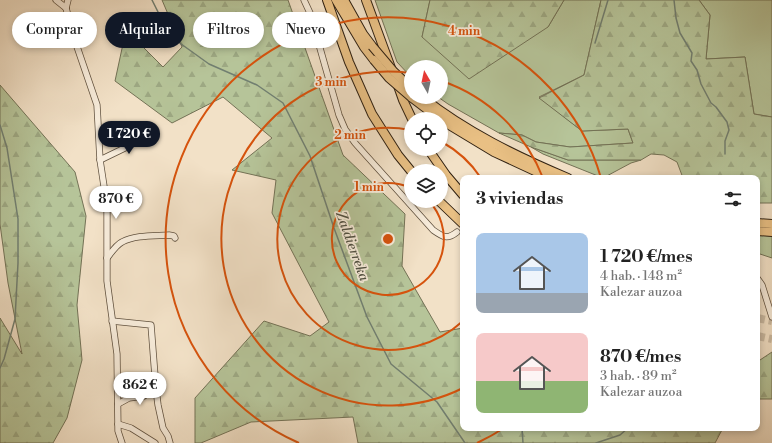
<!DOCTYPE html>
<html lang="es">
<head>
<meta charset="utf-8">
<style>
	body { margin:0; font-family:"Libre Bodoni",serif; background:#f2f2f2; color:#222; height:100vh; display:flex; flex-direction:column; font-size:15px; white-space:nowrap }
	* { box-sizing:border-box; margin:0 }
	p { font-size:13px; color:#767676 }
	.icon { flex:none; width:22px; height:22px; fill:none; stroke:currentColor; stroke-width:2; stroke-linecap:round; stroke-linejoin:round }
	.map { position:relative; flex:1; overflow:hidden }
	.panel { position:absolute; left:460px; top:175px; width:300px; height:256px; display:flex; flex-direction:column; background:#fff; border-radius:8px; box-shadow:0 2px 6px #0003 }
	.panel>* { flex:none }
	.hud { position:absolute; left:12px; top:12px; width:380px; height:36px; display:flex; gap:8px }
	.needle { width:26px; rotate:351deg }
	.tools { position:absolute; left:404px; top:60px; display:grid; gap:8px }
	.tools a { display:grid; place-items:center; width:44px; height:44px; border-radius:50%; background:#fff; box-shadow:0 2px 6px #0003; font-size:20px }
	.price { position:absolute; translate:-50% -34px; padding:0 9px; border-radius:14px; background:#fff; color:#222; font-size:13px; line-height:26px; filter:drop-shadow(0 1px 2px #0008) }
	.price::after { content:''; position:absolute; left:50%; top:24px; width:12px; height:9px; margin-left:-6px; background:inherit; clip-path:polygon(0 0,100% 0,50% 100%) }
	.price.current { background:#111827; color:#fff }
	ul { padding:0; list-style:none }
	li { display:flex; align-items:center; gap:12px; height:100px; padding:0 16px }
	li span { display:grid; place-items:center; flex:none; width:112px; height:80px; border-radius:8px; color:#555 }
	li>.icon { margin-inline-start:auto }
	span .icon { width:48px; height:48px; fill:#fffc; stroke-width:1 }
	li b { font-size:17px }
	h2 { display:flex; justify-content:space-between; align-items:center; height:48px; padding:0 16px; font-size:17px }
	.pill { padding:0 14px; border-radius:18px; background:#fff; box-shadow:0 2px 6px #0003; font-size:14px; line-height:36px }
	.pill.current { background:#111827; color:#fff }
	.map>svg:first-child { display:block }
	.green { fill:#b6c499; stroke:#737256 }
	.forest { fill:url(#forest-firs); stroke:#737256 }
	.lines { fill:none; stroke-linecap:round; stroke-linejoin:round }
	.stream { stroke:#717f71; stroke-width:1.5 }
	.highway-tunnel { stroke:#cbbba3; stroke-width:8; stroke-dasharray:8 4; stroke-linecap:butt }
	.minor-casing { stroke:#60513f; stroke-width:7 }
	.highway-casing { stroke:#302112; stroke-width:10 }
	.minor { stroke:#f7ecdb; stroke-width:5.5 }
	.highway { stroke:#e9c084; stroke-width:8 }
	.highway-bridge-casing { stroke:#302112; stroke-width:10; stroke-linecap:butt }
	.highway-bridge { stroke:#e9c084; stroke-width:8 }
	.ring { fill:none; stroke:#d6530d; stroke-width:2 }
	.labels { text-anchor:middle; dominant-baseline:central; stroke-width:3.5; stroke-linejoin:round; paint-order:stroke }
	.water-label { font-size:14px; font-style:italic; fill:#505042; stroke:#f7ecdb }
	.centre { fill:#d6530d; stroke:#f7ecdb; stroke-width:2 }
	.ring-label { font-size:12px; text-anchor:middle; font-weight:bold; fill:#d6530d; stroke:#f7ecdb; stroke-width:3.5; stroke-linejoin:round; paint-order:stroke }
</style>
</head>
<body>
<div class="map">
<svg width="772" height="443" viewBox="0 0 772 443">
	<defs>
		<pattern id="forest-firs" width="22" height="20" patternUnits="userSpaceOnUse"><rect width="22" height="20" fill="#b6c499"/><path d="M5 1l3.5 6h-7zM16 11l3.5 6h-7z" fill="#9da883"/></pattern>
	</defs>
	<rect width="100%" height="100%" fill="#f2e1c7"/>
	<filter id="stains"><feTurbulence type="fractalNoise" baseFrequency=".005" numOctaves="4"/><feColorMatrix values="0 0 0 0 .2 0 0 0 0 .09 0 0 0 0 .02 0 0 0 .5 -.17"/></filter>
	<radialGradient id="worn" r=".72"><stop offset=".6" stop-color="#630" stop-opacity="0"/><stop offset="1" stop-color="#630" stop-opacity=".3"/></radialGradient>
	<g class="green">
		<polygon points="375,0 430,0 422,37 548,27 564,0 601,0 584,75 539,97 582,131 628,129 633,143 570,147 536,142 522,135 499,133 448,104 438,97 441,97 441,67 411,67 411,77 397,62"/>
		<polygon points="699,0 772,0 772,117 754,114 745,57 706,59 710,15"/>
		<polygon points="531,147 568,160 641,160 631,163 603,178 543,154"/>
		<polygon points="757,235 772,236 772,258 757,253"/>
	</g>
	<g class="forest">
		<polygon points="162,0 288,0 343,155 405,214 402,266 440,332 463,328 463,428 723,428 715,443 358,443 353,417 251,422 201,443 195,443 195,398 264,321 310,336 329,322 272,213 276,180 232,170 272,138 223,97 172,123 115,81 126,30 163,67 182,47"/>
		<polygon points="430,0 564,0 548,27 469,79 422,37"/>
		<polygon points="601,0 699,0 710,15 706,59 745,57 754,114 772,117 772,203 757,203 757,178 683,178 677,162 664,155 651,154 641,160 568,160 531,147 499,133 522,135 536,142 570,147 633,143 628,129 582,131 539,98 584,75"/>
		<polygon points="0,85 75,172 86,216 77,305 82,360 67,418 53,443 0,443 0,318 22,354 8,283 0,224"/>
		<polygon points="772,352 772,399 757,399 757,362"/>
	</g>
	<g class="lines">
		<g class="stream">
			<polyline points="152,0 170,36 209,64 257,85 283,103 310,156 334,228 367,317 391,364 437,402 465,443"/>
			<polyline points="674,0 676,18 680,33 692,53 691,61 697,70 701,84 711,103 716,107 727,122 729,130 725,141 725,154"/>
			<polyline points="595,43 608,0"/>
			<polyline points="0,125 7,148 18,219 18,263 15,319 4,359 0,368"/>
			<polyline points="522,428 523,443"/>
			<polyline points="596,443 620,435 628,428"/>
		</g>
		<g class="highway-tunnel">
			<polyline points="757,318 772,321"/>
			<polyline points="757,336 772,339"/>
		</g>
		<g class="minor-casing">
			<g id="minor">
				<polyline points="56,0 66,8"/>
				<polyline points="68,0 66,8 73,35 97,105 100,160 107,206 107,281 117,354 118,431 122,443"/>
				<path d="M304 0 310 13 339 115 345 129 355 143 433 230C443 237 447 240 457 232"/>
				<polyline points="100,160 131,145 132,131"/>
				<path d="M107 258C111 253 116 245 122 242 135 235 154 236 169 235L174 236 175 238"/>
				<polyline points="757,278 762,285 772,317"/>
				<polyline points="112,321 151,325 156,389 158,405 163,428 168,436 170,443"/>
				<polyline points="118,404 129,398 144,396 150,391 156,389"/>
				<polyline points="118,424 131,428 155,443"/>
			</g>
		</g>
		<g class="highway-casing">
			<g id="highway">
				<polyline points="327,0 349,62 372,114 398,155 411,171"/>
				<polyline points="336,0 364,47 374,60"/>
				<polyline points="344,0 363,34 372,46"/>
				<polyline points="366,0 391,68"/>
				<polyline points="397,83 403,100 412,119"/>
				<polyline points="411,97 440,119"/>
				<path d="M422 97C466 132 516 156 568 178"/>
				<polyline points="441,120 494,152 550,178"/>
				<polyline points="428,149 446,175 463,195"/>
				<polyline points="439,201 463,224"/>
				<polyline points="757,223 772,224"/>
				<polyline points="757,231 772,232"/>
			</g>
		</g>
		<use href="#minor" class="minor"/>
		<use href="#highway" class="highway"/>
		<g class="highway-bridge-casing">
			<g id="highway-bridge">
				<polyline points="372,46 394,72 411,88"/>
				<polyline points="374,60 389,78 411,97"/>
			</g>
		</g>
		<use href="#highway-bridge" class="highway-bridge"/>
	</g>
	<g class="ring">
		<path d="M429 201A56 56 0 1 1 411 188"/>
		<path d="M463 321A111 111 0 1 1 410 130M442 142A111 111 0 0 1 481 178"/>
		<path d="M463 388A167 167 0 1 1 410 73M442 81A167 167 0 0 1 543 178"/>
		<path d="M504 428A222 222 0 0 1 477 443M299 443A222 222 0 1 1 601 178"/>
	</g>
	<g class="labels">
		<g class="water-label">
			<text transform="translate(352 246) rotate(70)">Zaldierreka</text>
		</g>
	</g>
	<circle cx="388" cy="239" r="6" class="centre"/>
	<g class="ring-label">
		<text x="464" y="35">4 min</text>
		<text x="331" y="86">3 min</text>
		<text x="350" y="139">2 min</text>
		<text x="369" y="191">1 min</text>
	</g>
	<rect width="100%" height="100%" filter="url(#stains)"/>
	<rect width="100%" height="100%" fill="url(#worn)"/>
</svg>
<div class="tools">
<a><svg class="needle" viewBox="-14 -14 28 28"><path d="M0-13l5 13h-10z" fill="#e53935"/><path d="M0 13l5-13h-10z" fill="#767676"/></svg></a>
<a><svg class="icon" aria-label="locate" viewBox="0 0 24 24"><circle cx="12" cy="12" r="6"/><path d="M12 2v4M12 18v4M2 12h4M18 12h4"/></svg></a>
<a><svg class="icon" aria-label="layers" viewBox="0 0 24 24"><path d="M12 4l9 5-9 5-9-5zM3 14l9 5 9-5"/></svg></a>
</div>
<b class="price current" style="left:129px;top:155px">1 720 €</b>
<b class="price" style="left:116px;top:220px">870 €</b>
<b class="price" style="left:140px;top:406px">862 €</b>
<div class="hud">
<a class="pill">Comprar</a>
<a class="pill current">Alquilar</a>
<a class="pill">Filtros</a>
<a class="pill">Nuevo</a>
</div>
<section class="panel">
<h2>3 viviendas<svg class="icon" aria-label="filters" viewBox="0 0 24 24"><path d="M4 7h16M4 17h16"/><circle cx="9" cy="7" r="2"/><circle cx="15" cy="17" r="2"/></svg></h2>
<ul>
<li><span style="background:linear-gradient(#a9c7e8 75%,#9aa5b1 0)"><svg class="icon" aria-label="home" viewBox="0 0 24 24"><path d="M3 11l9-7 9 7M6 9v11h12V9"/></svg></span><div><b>1 720 €/mes</b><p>4 hab. · 148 m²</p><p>Kalezar auzoa</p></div></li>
<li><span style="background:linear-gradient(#f6c9c9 60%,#8fb573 0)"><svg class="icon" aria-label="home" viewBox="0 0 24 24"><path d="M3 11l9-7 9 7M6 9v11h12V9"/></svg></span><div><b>870 €/mes</b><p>3 hab. · 89 m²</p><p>Kalezar auzoa</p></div></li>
</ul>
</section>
</div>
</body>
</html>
